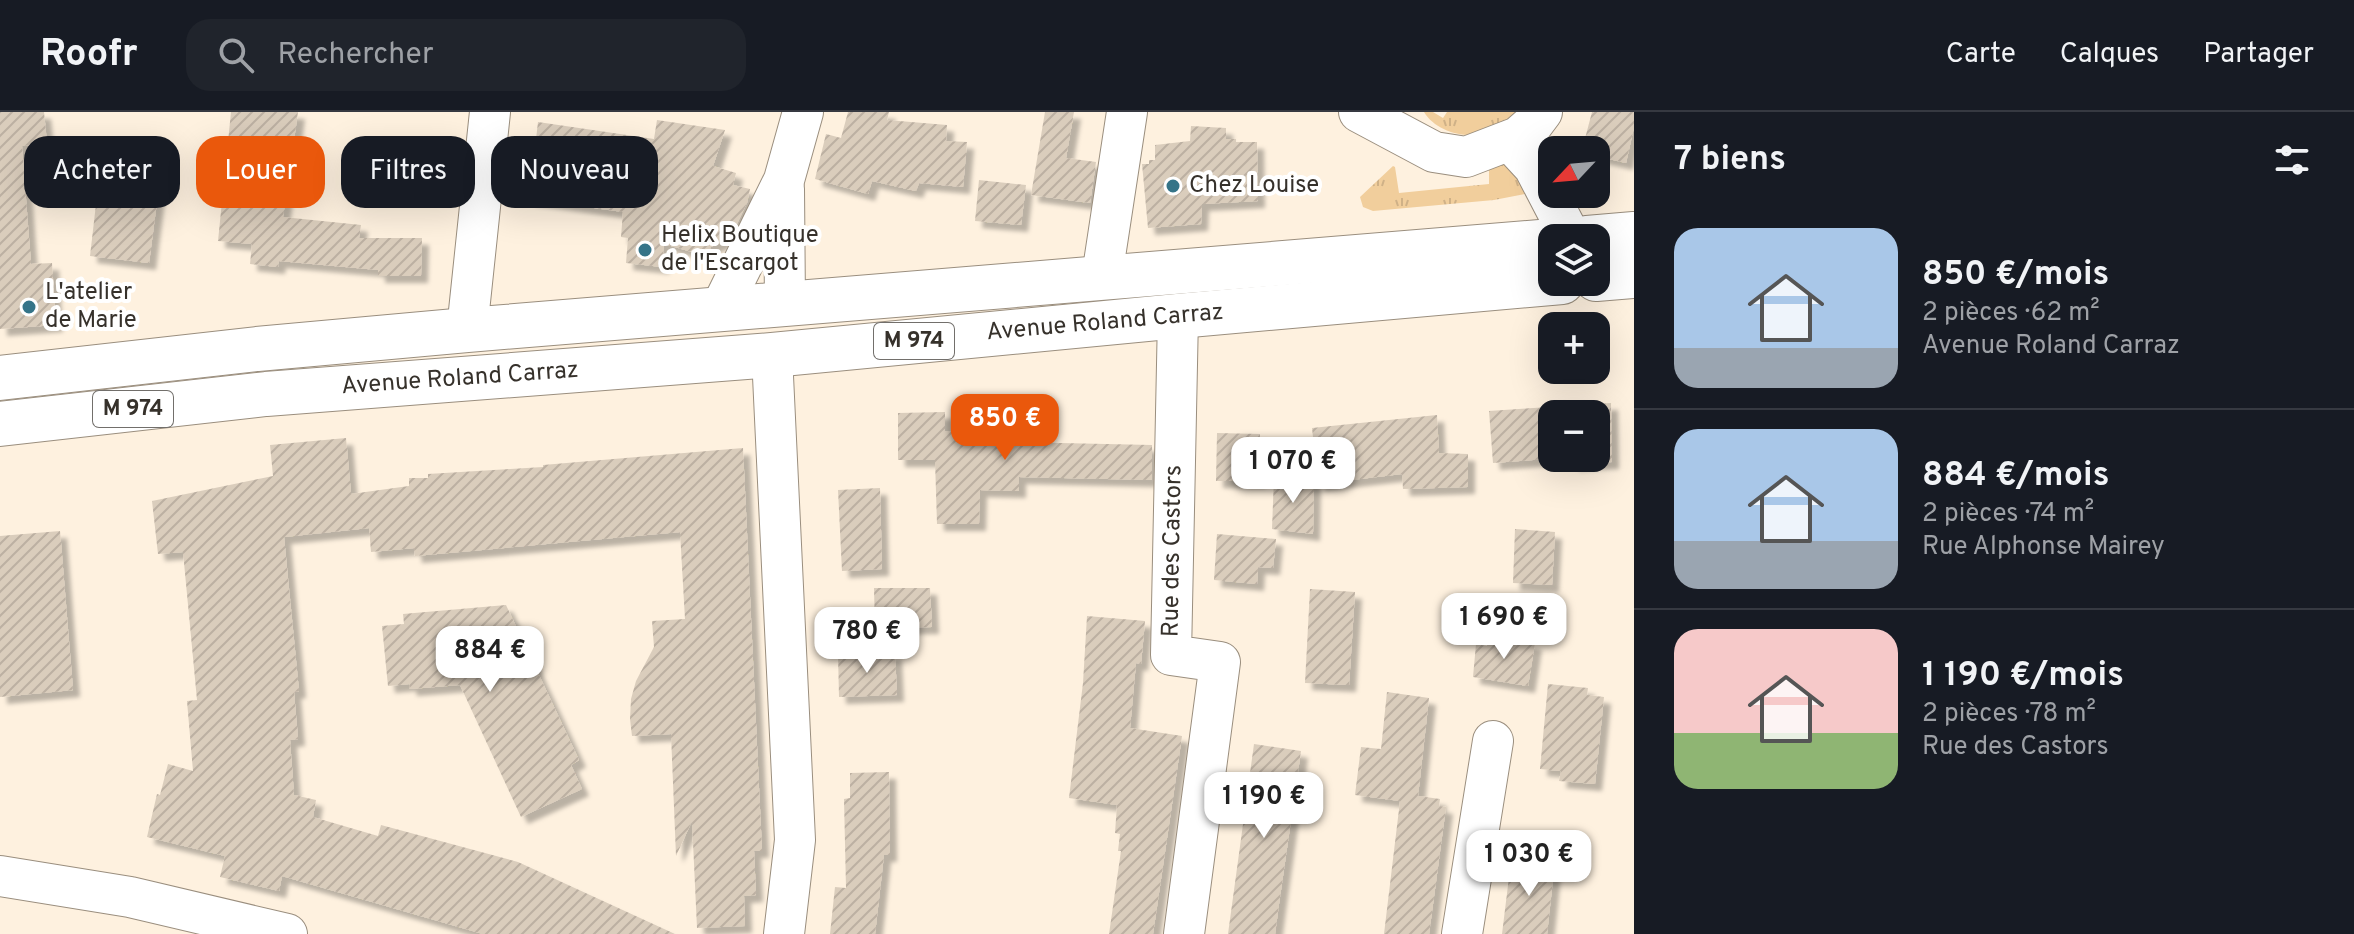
<!DOCTYPE html>
<html lang="fr">
<head>
<meta charset="utf-8">
<style>
	body { margin:0; font-family:Overpass,sans-serif; background:#20242c; color:#f1f3f6; height:100vh; display:flex; flex-direction:column; font-size:30px; white-space:nowrap }
	* { box-sizing:border-box; margin:0 }
	p { font-size:26px; color:#9ea1a6 }
	.icon { flex:none; width:44px; height:44px; fill:none; stroke:currentColor; stroke-width:2; stroke-linecap:round; stroke-linejoin:round }
	.map { position:relative; flex:1; overflow:hidden }
	.side { display:flex; flex-direction:column; background:#171b24; width:720px }
	.side>* { flex:none }
	.top-card { position:absolute; left:24px; top:24px; width:760px; height:72px; display:flex; gap:16px }
	.needle { width:52px; rotate:244deg }
	.tools { position:absolute; left:1538px; top:24px; display:grid; gap:16px }
	.tools a { display:grid; place-items:center; width:72px; height:72px; border-radius:16px; background:#171b24; box-shadow:0 8px 32px #0002; font-size:40px }
	.price { position:absolute; translate:-50% -68px; padding:0 18px; border-radius:16px; background:#fff; color:#222; font-size:26px; line-height:52px; filter:drop-shadow(0 2px 4px #0008) }
	.price::after { content:''; position:absolute; left:50%; top:48px; width:24px; height:18px; margin-left:-12px; background:inherit; clip-path:polygon(0 0,100% 0,50% 100%) }
	.price.current { background:#ea580c; color:#fff }
	ul { padding:0; list-style:none }
	li { display:flex; align-items:center; gap:24px; height:200px; padding:0 40px }
	li+li { border-top:2px solid #363941 }
	li span { display:grid; place-items:center; flex:none; width:224px; height:160px; border-radius:24px; color:#555 }
	li>.icon { margin-inline-start:auto }
	span .icon { width:96px; height:96px; fill:#fffc; stroke-width:1 }
	li b { font-size:34px }
	h2 { display:flex; justify-content:space-between; align-items:center; height:96px; padding:0 40px; font-size:34px }
	.tag { padding:0 28px; border-radius:24px; background:#171b24; box-shadow:0 8px 32px #0002; font-size:28px; line-height:72px }
	.tag.current { background:#ea580c; color:#fff }
	header { display:flex; align-items:center; gap:48px; box-sizing:border-box; height:112px; padding:0 40px; background:#171b24; border-bottom:2px solid #363941 }
	header strong { font-size:38px }
	nav { display:flex; gap:44px; margin-inline-start:auto; font-size:28px }
	.search { width:560px; height:72px; background:#20242c; display:flex; align-items:center; gap:20px; box-sizing:border-box; padding:0 28px; border-radius:24px; color:#9ea1a6; font-size:30px }
	main { display:flex; flex:1; min-height:0 }
	.map>svg:first-child { display:block }
	.grass { fill:url(#grass-tufts) }
	.building { fill:url(#building-hatch); filter:url(#shadow) }
	.lines { fill:none; stroke-linecap:round; stroke-linejoin:round }
	.minor-casing { stroke:#9a8e7e; stroke-width:42 }
	.major-casing { stroke:#9a8e7e; stroke-width:46 }
	.minor { stroke:#fff; stroke-width:40 }
	.major { stroke:#fff; stroke-width:44 }
	.poi-dot { fill:#357488; stroke:#fff; stroke-width:3 }
	.labels { text-anchor:middle; dominant-baseline:central; stroke-width:8; stroke-linejoin:round; paint-order:stroke }
	.shield { fill:#fff; stroke:#726f6b; stroke-width:2 }
	.shield-label { font-size:22px; font-weight:bold; fill:#36312b }
	.poi-label { font-size:24px; fill:#36312b; stroke:#fff; text-anchor:start }
	.street-label { font-size:24px; fill:#36312b; stroke:#fff }
</style>
</head>
<body>
<header>
<strong>Roofr</strong>
<div class="search"><svg class="icon" aria-label="search" viewBox="0 0 24 24"><circle cx="10" cy="10" r="6"/><path d="M15 15l6 6"/></svg>Rechercher</div>
<nav><a>Carte</a><a>Calques</a><a>Partager</a></nav>
</header>
<main>
<div class="map">
<svg width="1634" height="822" viewBox="0 0 1634 822">
	<defs>
		<pattern id="grass-tufts" width="24" height="20" patternUnits="userSpaceOnUse" patternTransform="scale(2)"><rect width="24" height="20" fill="#f1ce9c"/><path d="M3 7l-1-3M5 7V3M7 7l1-3M15 17l-1-3M17 17v-4M19 17l1-3" fill="none" stroke="#cfb187"/></pattern>
		<pattern id="building-hatch" width="6" height="6" patternUnits="userSpaceOnUse" patternTransform="scale(2)"><rect width="6" height="6" fill="#dacdbc"/><path d="M-1 1l2-2M0 6l6-6M5 7l2-2" fill="none" stroke="#bcb0a2"/></pattern>
		<filter id="shadow"><feDropShadow dx="7" dy="7" stdDeviation="2" flood-color="#0004"/></filter>
	</defs>
	<rect width="100%" height="100%" fill="#fef1df"/>
	<g class="grass">
		<path d="M1424 0H1433L1443 6 1447 0H1524C1512 6 1501 15 1489 20 1467 28 1436 20 1424 0Z"/>
		<polygon points="1497,45 1529,76 1525,82 1494,88 1373,99 1363,95 1360,85 1393,54 1395,55 1399,81 1489,72 1489,46"/>
	</g>
	<g class="building">
		<polygon points="0,0 44,0 47,31 22,34 31,152 52,151 56,213 0,217"/>
		<polygon points="231,0 298,0 283,105 361,113 359,126 422,126 421,164 378,164 378,158 279,149 278,155 250,152 252,132 218,129"/>
		<polygon points="848,0 889,0 887,8 947,13 946,29 967,30 963,75 919,71 916,79 872,69 868,82 815,67 826,22 841,26"/>
		<polygon points="1045,0 1074,0 1066,46 1096,50 1090,91 1031,83"/>
		<polygon points="1592,0 1634,0 1634,15 1626,51 1596,44 1596,38 1582,38"/>
		<polygon points="657,8 725,18 713,54 736,61 733,73 750,77 747,91 730,126 711,135 706,144 664,132 662,155 626,151 628,126 621,125 623,100 529,87 538,10 654,27"/>
		<polygon points="1191,14 1226,16 1226,27 1236,27 1236,30 1257,30 1258,89 1202,92 1201,112 1148,116 1142,52 1149,52 1149,48 1155,48 1155,33 1190,29"/>
		<polygon points="979,68 1026,73 1021,113 975,109"/>
		<polygon points="98,75 158,82 149,151 90,144"/>
		<polygon points="1611,291 1612,350 1572,352 1572,346 1596,346 1596,302 1552,302 1552,346 1559,346 1493,351 1489,299"/>
		<polygon points="945,300 945,319 1015,319 1015,330 1152,333 1152,368 1019,365 1019,379 980,378 979,412 937,412 935,348 898,348 898,301"/>
		<polygon points="1437,303 1439,341 1468,342 1468,375 1403,377 1402,362 1318,372 1312,316"/>
		<polygon points="1217,321 1260,322 1259,369 1216,369"/>
		<polygon points="346,326 351,382 409,374 409,366 428,366 428,362 543,355 543,353 743,336 762,739 754,739 756,783 744,784 745,814 697,816 692,709 676,744 671,622 632,624 630,607 631,587 636,569 654,535 652,509 685,507 680,420 415,444 414,436 371,440 369,416 284,425 299,579 294,580 298,627 290,628 294,683 316,688 313,705 378,724 381,713 518,750 675,822 483,822 282,764 279,779 220,765 225,744 147,725 157,682 160,683 168,652 193,659 187,589 197,588 183,440 158,442 152,389 273,364 270,333"/>
		<polygon points="1274,365 1314,366 1313,422 1272,417"/>
		<polygon points="880,376 882,457 842,459 838,378"/>
		<polygon points="1515,417 1555,420 1552,473 1513,471"/>
		<polygon points="60,419 73,578 0,585 0,424"/>
		<polygon points="1217,422 1276,427 1273,456 1258,455 1257,472 1214,468"/>
		<polygon points="874,476 930,476 932,515 875,516"/>
		<polygon points="1310,477 1355,480 1349,573 1305,571"/>
		<polygon points="506,493 579,648 571,653 582,677 521,705 460,573 410,577 409,572 388,574 382,514 404,512 403,502"/>
		<polygon points="1087,504 1145,509 1141,552 1136,551 1130,616 1182,624 1153,822 1109,822 1121,739 1118,739 1120,722 1115,721 1117,693 1069,686 1083,571"/>
		<polygon points="1488,524 1535,531 1528,574 1473,565 1476,532 1487,534"/>
		<polygon points="895,541 897,583 839,585 838,542"/>
		<polygon points="1548,572 1588,576 1587,583 1604,585 1595,672 1559,669 1561,659 1540,657"/>
		<polygon points="1387,580 1429,586 1418,684 1440,687 1439,694 1446,695 1429,822 1384,822 1400,689 1355,683 1361,635 1381,637"/>
		<polygon points="1254,632 1301,639 1279,792 1275,822 1228,822"/>
		<polygon points="889,660 890,743 884,743 875,822 830,822 835,775 846,776 844,687 850,686 850,661"/>
		<polygon points="1525,746 1555,749 1547,822 1502,822 1510,757 1522,758"/>
	</g>
	<g class="lines">
		<g class="minor-casing">
			<g id="minor">
				<polyline points="1359,0 1434,40 1466,45 1518,25 1533,12 1542,0"/>
				<polyline points="1510,29 1534,55 1571,126"/>
				<polyline points="784,77 785,193"/>
				<polyline points="1102,164 1127,0"/>
				<polyline points="720,198 784,68 803,0"/>
				<polyline points="1178,204 1171,543 1220,550 1184,822"/>
				<polyline points="467,218 490,0"/>
				<polyline points="772,243 795,728 784,822"/>
				<polyline points="0,764 130,785 287,822"/>
				<polyline points="1462,822 1493,629"/>
			</g>
		</g>
		<g class="major-casing">
			<g id="major">
				<polyline points="1587,126 1634,122"/>
				<polyline points="1596,167 1634,164"/>
				<polyline points="0,266 257,237 467,218 1552,129"/>
				<polyline points="0,312 266,282 772,243 1178,204 1562,170"/>
			</g>
		</g>
		<use href="#minor" class="minor"/>
		<use href="#major" class="major"/>
	</g>
	<g class="poi-dot">
		<circle cx="1173" cy="74" r="8"/>
		<circle cx="645" cy="138" r="8"/>
		<circle cx="29" cy="195" r="8"/>
	</g>
	<g class="labels">
		<g class="shield">
			<rect x="874" y="211" width="80" height="36" rx="6"/>
			<rect x="93" y="279" width="80" height="36" rx="6"/>
		</g>
		<g class="shield-label">
			<text x="914" y="229">M 974</text>
			<text x="133" y="297">M 974</text>
		</g>
		<g class="poi-label">
			<text x="1189" y="74">Chez Louise</text>
			<text x="661" y="124">Helix Boutique<tspan x="661" dy="28">de l'Escargot</tspan></text>
			<text x="45" y="181">L'atelier<tspan x="45" dy="28">de Marie</tspan></text>
		</g>
		<g class="street-label">
			<text transform="translate(1105 211) rotate(-5)">Avenue Roland Carraz</text>
			<text transform="translate(460 267) rotate(-4)">Avenue Roland Carraz</text>
			<text transform="translate(1173 439) rotate(-89)">Rue des Castors</text>
		</g>
	</g>
</svg>
<div class="tools">
<a><svg class="needle" viewBox="-14 -14 28 28"><path d="M0-13l5 13h-10z" fill="#e53935"/><path d="M0 13l5-13h-10z" fill="#9ea1a6"/></svg></a>
<a><svg class="icon" aria-label="layers" viewBox="0 0 24 24"><path d="M12 4l9 5-9 5-9-5zM3 14l9 5 9-5"/></svg></a>
<a>+</a>
<a>−</a>
</div>
<b class="price current" style="left:1005px;top:350px">850 €</b>
<b class="price" style="left:1293px;top:393px">1 070 €</b>
<b class="price" style="left:1504px;top:549px">1 690 €</b>
<b class="price" style="left:867px;top:563px">780 €</b>
<b class="price" style="left:490px;top:582px">884 €</b>
<b class="price" style="left:1264px;top:728px">1 190 €</b>
<b class="price" style="left:1529px;top:786px">1 030 €</b>
<div class="top-card">
<a class="tag">Acheter</a>
<a class="tag current">Louer</a>
<a class="tag">Filtres</a>
<a class="tag">Nouveau</a>
</div>
</div>
<section class="side">
<h2>7 biens<svg class="icon" aria-label="filters" viewBox="0 0 24 24"><path d="M4 7h16M4 17h16"/><circle cx="9" cy="7" r="2"/><circle cx="15" cy="17" r="2"/></svg></h2>
<ul>
<li><span style="background:linear-gradient(#a9c7e8 75%,#9aa5b1 0)"><svg class="icon" aria-label="home" viewBox="0 0 24 24"><path d="M3 11l9-7 9 7M6 9v11h12V9"/></svg></span><div><b>850 €/mois</b><p>2 pièces · 62 m²</p><p>Avenue Roland Carraz</p></div></li>
<li><span style="background:linear-gradient(#a9c7e8 70%,#9aa5b1 0)"><svg class="icon" aria-label="home" viewBox="0 0 24 24"><path d="M3 11l9-7 9 7M6 9v11h12V9"/></svg></span><div><b>884 €/mois</b><p>2 pièces · 74 m²</p><p>Rue Alphonse Mairey</p></div></li>
<li><span style="background:linear-gradient(#f6c9c9 65%,#8fb573 0)"><svg class="icon" aria-label="home" viewBox="0 0 24 24"><path d="M3 11l9-7 9 7M6 9v11h12V9"/></svg></span><div><b>1 190 €/mois</b><p>2 pièces · 78 m²</p><p>Rue des Castors</p></div></li>
</ul>
</section>
</main>
</body>
</html>
